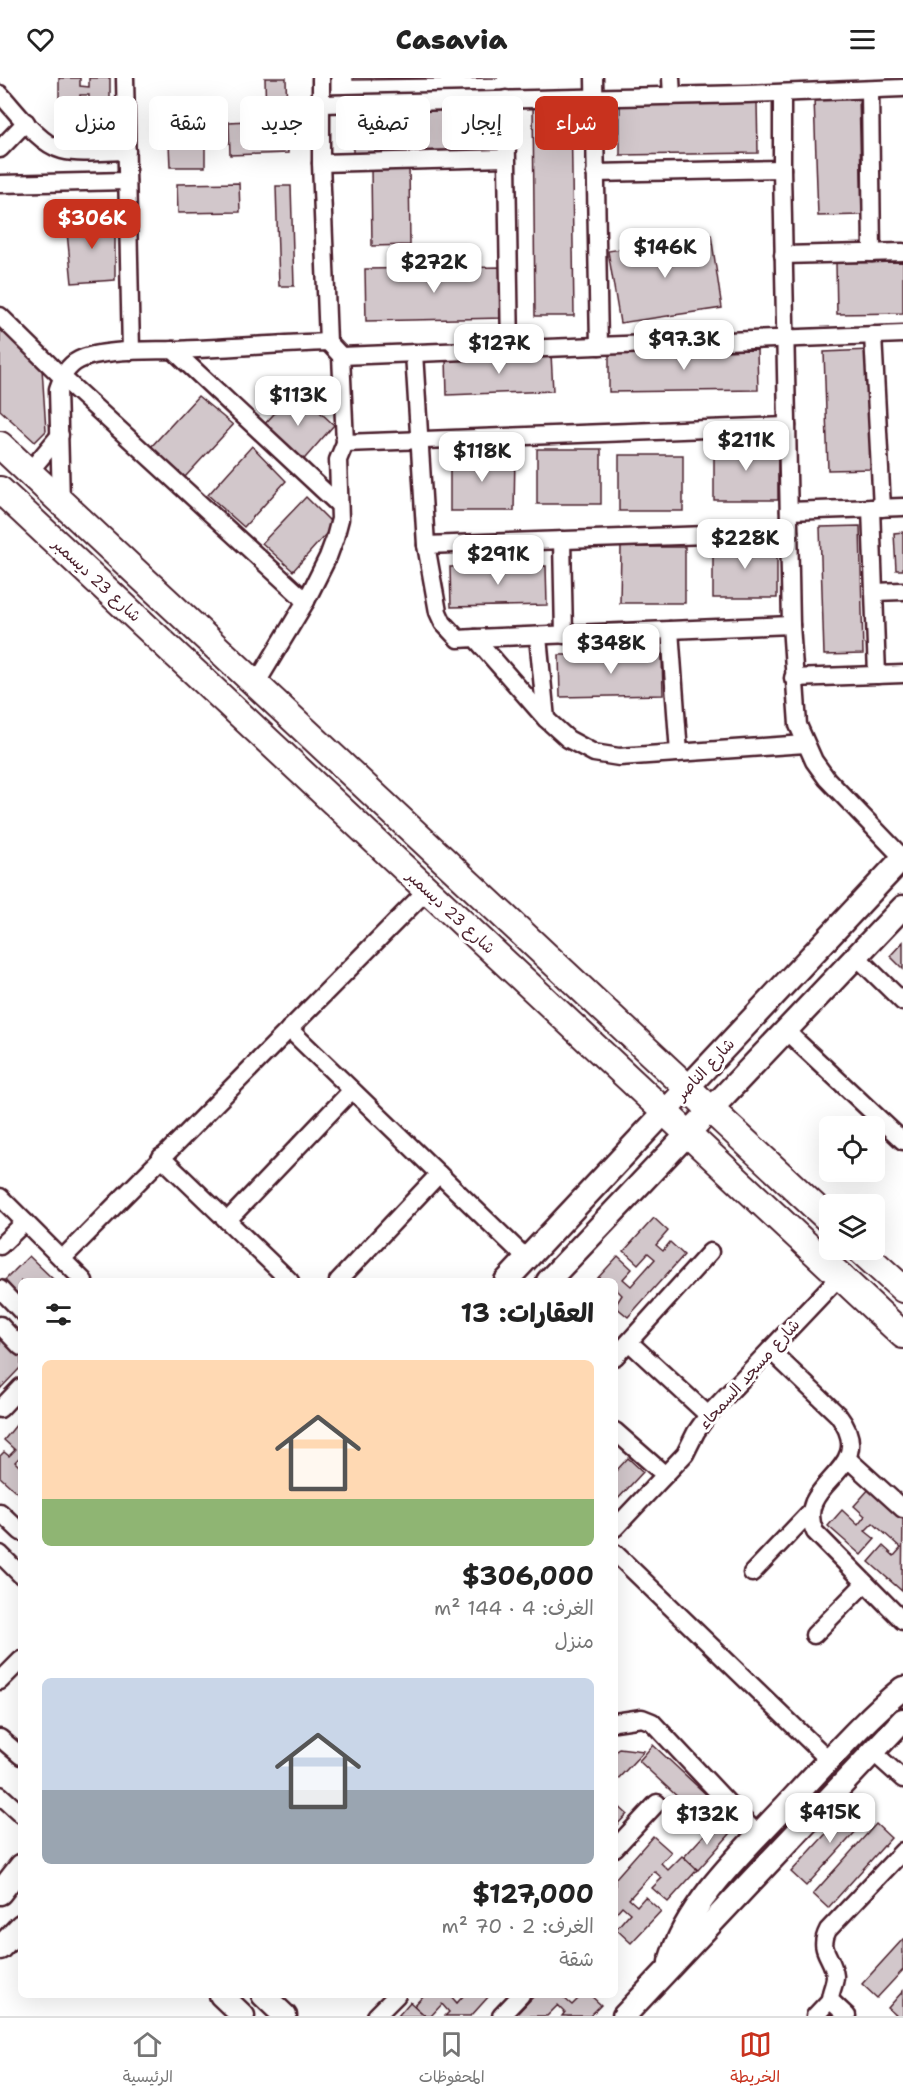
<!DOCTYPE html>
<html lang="ar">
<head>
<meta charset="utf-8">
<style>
	body { margin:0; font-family:"Shantell Sans","Playpen Sans Arabic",sans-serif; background:#f2f2f2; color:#222; direction:rtl; height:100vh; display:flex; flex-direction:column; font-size:22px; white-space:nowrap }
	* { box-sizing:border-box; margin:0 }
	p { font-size:20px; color:#767676 }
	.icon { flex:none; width:33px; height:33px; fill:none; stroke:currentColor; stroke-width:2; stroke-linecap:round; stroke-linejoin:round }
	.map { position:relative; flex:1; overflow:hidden; direction:ltr }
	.panel { position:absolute; left:18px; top:1200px; width:600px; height:720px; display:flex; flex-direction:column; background:#fff; border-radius:9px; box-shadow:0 6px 24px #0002; direction:rtl }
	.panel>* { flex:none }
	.hud { position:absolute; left:18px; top:18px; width:600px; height:54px; direction:rtl; display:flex; gap:12px }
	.tools { position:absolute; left:819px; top:1038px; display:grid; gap:12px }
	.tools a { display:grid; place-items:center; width:66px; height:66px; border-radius:9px; background:#fff; box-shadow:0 6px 24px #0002; font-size:30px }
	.price { position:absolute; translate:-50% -51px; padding:0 14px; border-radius:12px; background:#fff; color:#222; font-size:20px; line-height:39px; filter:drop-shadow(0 2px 3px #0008) }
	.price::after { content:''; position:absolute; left:50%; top:36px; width:18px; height:14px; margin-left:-9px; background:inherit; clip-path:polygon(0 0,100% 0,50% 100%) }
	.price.active { background:#c8321e; color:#fff }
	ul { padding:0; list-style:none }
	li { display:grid; align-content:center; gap:12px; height:318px; padding:0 24px }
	li span { display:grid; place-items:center; height:186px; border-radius:9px; color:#555 }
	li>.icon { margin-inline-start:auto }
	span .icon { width:108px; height:108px; fill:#fffc; stroke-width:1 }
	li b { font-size:26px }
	h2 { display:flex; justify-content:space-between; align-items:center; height:72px; padding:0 24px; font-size:26px }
	.tag { padding:0 21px; border-radius:9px; background:#fff; box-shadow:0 6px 24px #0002; font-size:21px; line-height:54px }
	.tag.active { background:#c8321e; color:#fff }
	header { display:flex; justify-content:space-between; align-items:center; height:78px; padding:0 24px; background:#fff; font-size:27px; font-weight:800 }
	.tabs { display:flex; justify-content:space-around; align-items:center; height:84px; border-top:2px solid #e0e0e0; background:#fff; font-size:16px; color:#767676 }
	.tabs a { display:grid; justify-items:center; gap:3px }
	.tabs .active { color:#c8321e }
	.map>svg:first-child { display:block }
	.building { fill:#d2c7cb; stroke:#4a1f2b; stroke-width:1.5 }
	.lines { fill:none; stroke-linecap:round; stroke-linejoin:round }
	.street-casing { stroke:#4a1f2b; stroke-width:21 }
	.secondary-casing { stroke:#4a1f2b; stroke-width:27 }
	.primary-casing { stroke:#4a1f2b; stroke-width:30 }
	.street { stroke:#fff; stroke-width:16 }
	.secondary { stroke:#fff; stroke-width:22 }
	.primary { stroke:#fff; stroke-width:26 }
	.labels { text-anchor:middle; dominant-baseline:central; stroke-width:6; stroke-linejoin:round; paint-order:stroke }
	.street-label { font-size:16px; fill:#4a1f2b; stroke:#fff }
</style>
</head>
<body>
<header><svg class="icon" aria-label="menu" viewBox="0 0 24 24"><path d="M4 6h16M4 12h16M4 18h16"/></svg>Casavia<svg class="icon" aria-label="heart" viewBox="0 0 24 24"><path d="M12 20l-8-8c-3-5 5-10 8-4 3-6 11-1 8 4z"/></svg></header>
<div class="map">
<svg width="903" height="1938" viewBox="0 0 903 1938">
	<rect width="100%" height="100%" fill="#fff"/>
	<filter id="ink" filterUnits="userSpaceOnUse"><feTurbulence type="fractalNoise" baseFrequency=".0167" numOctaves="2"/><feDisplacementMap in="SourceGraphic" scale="12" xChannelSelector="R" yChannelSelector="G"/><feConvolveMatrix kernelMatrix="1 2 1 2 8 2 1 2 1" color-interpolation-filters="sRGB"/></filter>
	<g filter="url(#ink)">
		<g class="building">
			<polygon points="59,0 80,0 80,8 89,9 89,0 110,0 110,24 89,24 89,17 80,17 80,33 59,33"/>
			<polygon points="265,0 286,0 288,75 230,77 229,44 266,42"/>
			<polygon points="353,0 498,0 353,2"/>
			<polygon points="859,18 862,137 818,138 814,20"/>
			<polygon points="571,24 574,238 535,238 533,25"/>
			<polygon points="757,24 758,75 620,77 620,26"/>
			<polygon points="490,27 491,78 353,80 353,29"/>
			<polygon points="169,65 205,65 205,89 170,89"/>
			<polygon points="409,87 410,167 372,168 371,88"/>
			<polygon points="239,105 240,134 178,135 177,106"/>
			<polygon points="276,108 291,108 294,208 279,208"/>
			<polygon points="115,140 115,202 72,205 66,144"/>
			<polygon points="711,157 722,230 620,245 608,173"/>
			<polygon points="903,184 903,235 837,236 836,185"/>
			<polygon points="503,189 503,240 366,243 365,191"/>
			<polygon points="0,251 42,290 46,353 35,364 0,332"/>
			<polygon points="757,272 758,312 609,314 609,275"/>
			<polygon points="869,272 872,391 828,392 824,274"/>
			<polygon points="551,276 553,313 447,317 446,280"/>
			<polygon points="296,312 334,347 299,387 261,350"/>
			<polygon points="198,318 233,347 185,399 150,370"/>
			<rect x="714" y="366" width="64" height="56"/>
			<polygon points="252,368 286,403 244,449 208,417"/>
			<rect x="537" y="371" width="64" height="55"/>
			<polygon points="450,377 515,377 514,433 450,433"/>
			<rect x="619" y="377" width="64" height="56"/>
			<polygon points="306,419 334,447 293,493 262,465"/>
			<polygon points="860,448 863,576 824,577 820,449"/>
			<polygon points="903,454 903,492 896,492 894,455"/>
			<rect x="713" y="464" width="64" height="56"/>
			<polygon points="621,469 685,469 685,525 620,525"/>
			<polygon points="546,488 547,527 451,529 450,489"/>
			<polygon points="662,576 663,617 560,619 559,577"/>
			<polygon points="903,864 903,891 890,878"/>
			<polygon points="654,1140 668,1153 656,1167 663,1173 670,1164 684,1177 628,1239 615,1228 622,1217 615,1210 615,1203 595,1203 618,1178 632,1191 623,1201 631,1208 655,1181 648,1175 638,1186 624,1173"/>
			<polygon points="29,1178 55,1203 21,1203 21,1226 1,1206"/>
			<polygon points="0,1255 21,1275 21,1289 0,1311"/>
			<polygon points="17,1346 21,1349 21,1378 15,1384 21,1390 21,1418 0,1399 0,1378 4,1374 9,1378 15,1372 4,1362"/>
			<polygon points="628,1380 643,1394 615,1424 615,1394"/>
			<polygon points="870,1410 903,1440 902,1513 869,1484 883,1468 894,1478 901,1470 873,1445 865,1453 875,1461 861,1477 828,1448 842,1432 858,1447 865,1438 854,1428"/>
			<polygon points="653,1667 724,1733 710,1749 639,1683"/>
			<polygon points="619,1670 644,1673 615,1704 615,1675"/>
			<polygon points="615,1725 627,1736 615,1749"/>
			<polygon points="854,1725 869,1739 806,1808 791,1794"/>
			<polygon points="716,1744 730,1756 698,1792 684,1779"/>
			<polygon points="876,1746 891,1760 828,1830 813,1816"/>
			<polygon points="653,1758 671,1774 661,1785 668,1792 682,1778 697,1792 668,1824 652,1810 662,1800 654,1793 629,1821 637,1828 645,1819 661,1833 631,1865 616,1851 630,1835 622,1828 615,1836 615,1801"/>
			<polygon points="903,1861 903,1892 877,1920 862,1906"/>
			<polygon points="903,1913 903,1938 897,1938 888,1930"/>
			<polygon points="424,1917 450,1917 457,1925 464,1917 490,1917 471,1938 445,1938 449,1934 442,1926 431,1938 426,1938 414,1928"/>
			<polygon points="535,1917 567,1917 564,1920 572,1927 582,1917 590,1917 601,1927 590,1938 562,1938 565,1934 558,1927 547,1938 515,1938"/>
			<polygon points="410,1924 424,1937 424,1938 398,1938"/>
		</g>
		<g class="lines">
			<g class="street-casing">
				<g id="street">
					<polyline points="125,0 131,273"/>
					<polyline points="594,0 599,268"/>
					<polyline points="671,0 672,18"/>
					<polyline points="870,12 872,175"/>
					<polyline points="782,15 782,91 791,547 798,647 814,683 827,701 903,780"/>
					<path d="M0 16C16 33 39 66 62 72 82 77 106 73 127 73"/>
					<polyline points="506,21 510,272"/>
					<polyline points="322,26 747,16 903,10"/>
					<polyline points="0,71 26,44"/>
					<polyline points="321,85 505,80"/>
					<polyline points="595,95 782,91"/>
					<polyline points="0,106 127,103"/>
					<polyline points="783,177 903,174"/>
					<polyline points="0,238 62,299 306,523"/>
					<polyline points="873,257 882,430"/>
					<polyline points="173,272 339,427"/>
					<polyline points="414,275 426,467 789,454"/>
					<polyline points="341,278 903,256"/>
					<polyline points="345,365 787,348"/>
					<polyline points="29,394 60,357"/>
					<path d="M61 424 58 311C62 299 67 288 79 282 100 271 151 273 175 272 226 270 277 266 328 264"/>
					<polyline points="871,430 877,597"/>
					<polyline points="789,433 903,429"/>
					<polyline points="562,462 564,557"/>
					<polyline points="426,467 438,534 443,545 458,561 475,560 546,641 568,661 594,675 619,679 805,666"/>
					<polyline points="874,514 903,513"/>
					<polyline points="670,552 679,675"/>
					<polyline points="538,559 546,641"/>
					<polyline points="475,560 791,547"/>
					<polyline points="793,600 903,596"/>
					<polyline points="256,606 306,523 328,479 335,460 340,441 338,382 345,365 341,278 328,264 321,85 321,0"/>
					<polyline points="856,878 903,924"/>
					<polyline points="289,951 527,1181"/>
					<polyline points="786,953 903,1063"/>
					<polyline points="161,1079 290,1203"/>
					<polyline points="0,1119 84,1203"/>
					<polyline points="227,1143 352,1012"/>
					<polyline points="0,1168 25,1144"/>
					<polyline points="62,1181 427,812"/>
					<polyline points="338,1203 439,1096"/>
					<polyline points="0,1211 21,1233"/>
					<polyline points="0,1247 21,1269"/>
					<polyline points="629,1264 708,1337"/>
					<path d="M770 1272 838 1337C882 1394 791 1403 815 1454L903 1543"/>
					<polyline points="615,1279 710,1174"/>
					<polyline points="0,1331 21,1309"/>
					<polyline points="615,1353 665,1397"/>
					<polyline points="848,1381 903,1431"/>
					<polyline points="0,1434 21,1454"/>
					<polyline points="615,1450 685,1376 696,1354 708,1337 840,1198"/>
					<polyline points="615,1475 829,1682"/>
					<polyline points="0,1476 21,1497"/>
					<polyline points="752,1495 809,1435"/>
					<polyline points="814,1557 865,1505"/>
					<polyline points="0,1603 21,1582"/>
					<polyline points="615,1644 642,1640 652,1644 758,1757"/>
					<polyline points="0,1660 21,1678"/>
					<polyline points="873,1674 903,1701"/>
					<polyline points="0,1717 21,1736"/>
					<polyline points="615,1770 657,1725"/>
					<polyline points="376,1938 397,1917"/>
					<polyline points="501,1938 521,1917"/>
					<polyline points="815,1938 830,1922"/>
					<path d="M847 1938 830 1922C830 1913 835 1907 835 1898 833 1878 817 1873 828 1852L903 1773"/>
				</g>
			</g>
			<g class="secondary-casing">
				<g id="secondary">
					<polyline points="506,1203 903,780"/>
					<polyline points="548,1203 903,829"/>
					<polyline points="0,1815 21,1788"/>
					<polyline points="0,1870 21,1848"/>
					<path d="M670 1884C688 1821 753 1764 796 1717 831 1680 864 1642 903 1610"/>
					<polyline points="221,1917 243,1938"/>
					<polyline points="263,1917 285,1938"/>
					<polyline points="624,1938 903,1642"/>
				</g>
			</g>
			<g class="primary-casing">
				<g id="primary">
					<polyline points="0,367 830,1143"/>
					<polyline points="0,412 903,1257"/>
					<polyline points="860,1172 903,1211"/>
				</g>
			</g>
			<use href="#street" class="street"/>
			<use href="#secondary" class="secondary"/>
			<use href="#primary" class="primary"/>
		</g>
	</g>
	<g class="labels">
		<g class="street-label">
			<text transform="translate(97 502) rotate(43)">شارع 23 ديسمبر</text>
			<text transform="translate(451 834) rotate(43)">شارع 23 ديسمبر</text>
			<text transform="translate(705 991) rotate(-47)">شارع الناصر</text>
			<text transform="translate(749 1296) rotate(-48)">شارع مسجد السمحاء</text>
		</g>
	</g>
</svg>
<div class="tools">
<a><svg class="icon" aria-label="locate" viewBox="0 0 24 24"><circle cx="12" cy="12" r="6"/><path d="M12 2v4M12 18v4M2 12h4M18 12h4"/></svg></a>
<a><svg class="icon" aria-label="layers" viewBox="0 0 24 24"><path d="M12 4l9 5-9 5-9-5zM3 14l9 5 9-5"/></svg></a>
</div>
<b class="price active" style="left:92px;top:172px">$306K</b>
<b class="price" style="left:665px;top:201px">$146K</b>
<b class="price" style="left:434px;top:216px">$272K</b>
<b class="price" style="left:684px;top:293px">$97.3K</b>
<b class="price" style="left:499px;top:297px">$127K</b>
<b class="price" style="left:298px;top:349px">$113K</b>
<b class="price" style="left:746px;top:394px">$211K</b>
<b class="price" style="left:482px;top:405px">$118K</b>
<b class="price" style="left:745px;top:492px">$228K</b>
<b class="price" style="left:498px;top:508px">$291K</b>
<b class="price" style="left:611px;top:597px">$348K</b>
<b class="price" style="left:830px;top:1766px">$415K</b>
<b class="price" style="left:707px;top:1768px">$132K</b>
<div class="hud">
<a class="tag active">شراء</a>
<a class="tag">إيجار</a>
<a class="tag">تصفية</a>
<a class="tag">جديد</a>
<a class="tag">شقة</a>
<a class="tag">منزل</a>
</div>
<section class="panel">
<h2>العقارات: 13<svg class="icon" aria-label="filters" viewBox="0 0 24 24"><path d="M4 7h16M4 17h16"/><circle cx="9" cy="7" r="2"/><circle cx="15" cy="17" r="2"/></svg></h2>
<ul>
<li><span style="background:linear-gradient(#ffd9b3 75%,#8fb573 0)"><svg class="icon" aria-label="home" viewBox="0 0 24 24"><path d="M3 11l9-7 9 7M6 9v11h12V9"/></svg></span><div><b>$306,000</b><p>الغرف: 4 · 144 m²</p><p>منزل</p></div></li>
<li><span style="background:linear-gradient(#c9d6e8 60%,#9aa5b1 0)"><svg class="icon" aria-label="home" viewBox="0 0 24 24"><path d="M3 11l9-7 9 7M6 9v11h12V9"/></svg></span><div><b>$127,000</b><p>الغرف: 2 · 70 m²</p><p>شقة</p></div></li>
</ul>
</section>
</div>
<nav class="tabs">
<a class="active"><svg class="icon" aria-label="map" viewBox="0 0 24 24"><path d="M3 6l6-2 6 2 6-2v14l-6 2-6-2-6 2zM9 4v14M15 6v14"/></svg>الخريطة</a>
<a><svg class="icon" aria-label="saved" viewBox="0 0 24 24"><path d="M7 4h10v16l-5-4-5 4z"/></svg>المحفوظات</a>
<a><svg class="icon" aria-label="home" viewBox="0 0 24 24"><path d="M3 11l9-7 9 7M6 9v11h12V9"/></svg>الرئيسية</a>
</nav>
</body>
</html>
